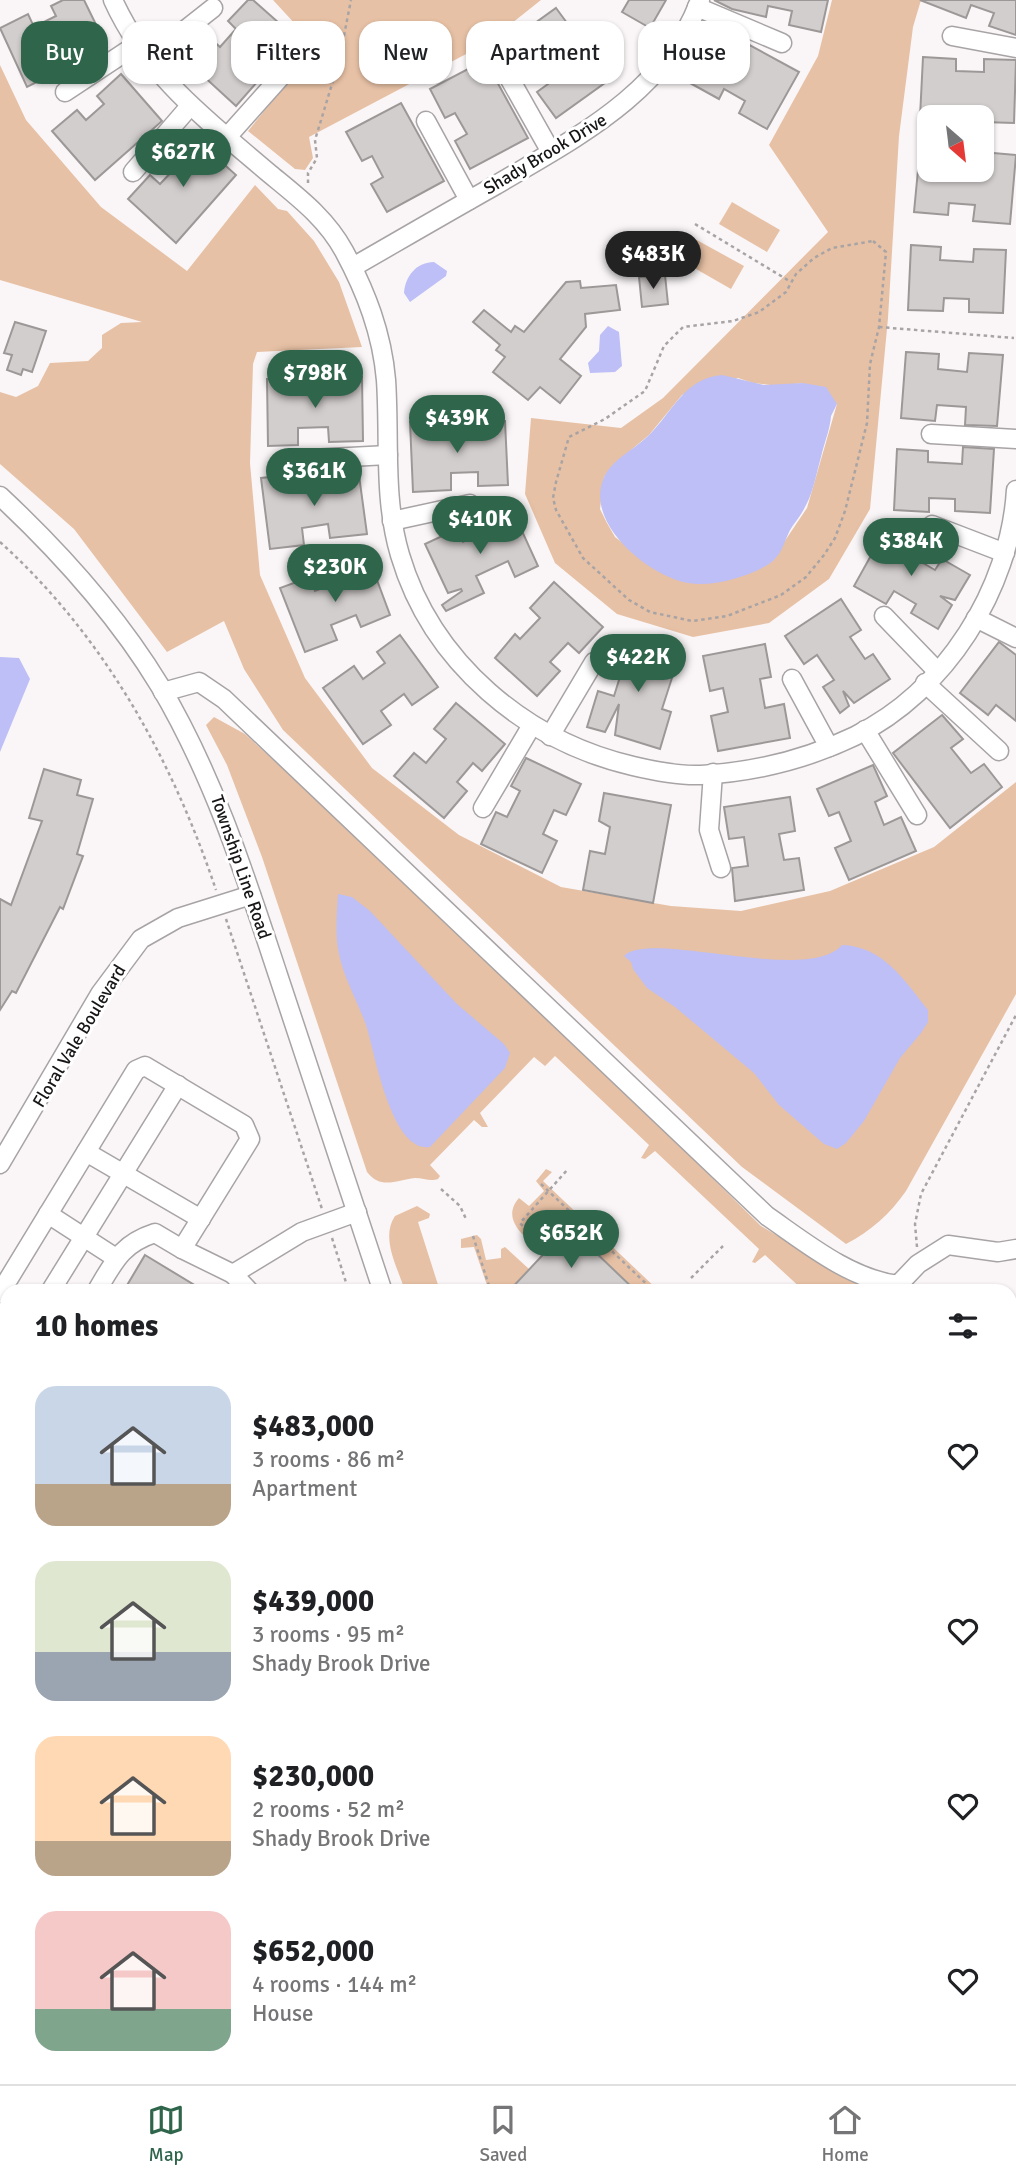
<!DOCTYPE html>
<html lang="en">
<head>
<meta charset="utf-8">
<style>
	body { margin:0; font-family:Signika,sans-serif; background:#f2f2f2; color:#202124; height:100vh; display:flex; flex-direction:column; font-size:26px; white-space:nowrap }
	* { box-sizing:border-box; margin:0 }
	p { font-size:23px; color:#757577 }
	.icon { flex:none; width:38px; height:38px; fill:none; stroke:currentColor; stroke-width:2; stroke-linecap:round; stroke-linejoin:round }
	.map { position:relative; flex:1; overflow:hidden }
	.drawer { position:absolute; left:0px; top:1284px; width:1017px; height:800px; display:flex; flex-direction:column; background:#fff; border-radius:21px 21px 0 0; box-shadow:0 2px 5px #0004 }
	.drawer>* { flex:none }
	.hud { position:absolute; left:21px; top:21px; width:975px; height:63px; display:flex; gap:14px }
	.needle { width:46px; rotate:152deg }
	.tools { position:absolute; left:917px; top:105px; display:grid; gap:14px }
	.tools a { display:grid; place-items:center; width:77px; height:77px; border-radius:14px; background:#fff; box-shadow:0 2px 5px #0004; font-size:35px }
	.price { position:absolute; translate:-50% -60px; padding:0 16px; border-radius:24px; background:#2e654b; color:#fff; font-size:23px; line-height:46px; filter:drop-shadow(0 2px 4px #0008) }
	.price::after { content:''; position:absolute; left:50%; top:42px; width:21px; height:16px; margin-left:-10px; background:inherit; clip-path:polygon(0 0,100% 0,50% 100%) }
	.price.current { background:#222; color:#fff }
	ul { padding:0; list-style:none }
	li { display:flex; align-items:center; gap:21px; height:175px; padding:0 35px }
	li span { display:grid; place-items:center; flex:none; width:196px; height:140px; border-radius:21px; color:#555 }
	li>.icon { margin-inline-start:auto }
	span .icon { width:84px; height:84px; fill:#fffc; stroke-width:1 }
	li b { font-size:30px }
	h2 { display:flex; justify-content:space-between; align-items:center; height:84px; padding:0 35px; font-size:30px }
	.tag { padding:0 24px; border-radius:21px; background:#fff; box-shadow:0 2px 5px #0004; font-size:24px; line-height:63px }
	.tag.current { background:#2e654b; color:#fff }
	.tab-bar { display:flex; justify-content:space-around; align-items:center; height:98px; border-top:2px solid #e0e0e0; background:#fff; font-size:19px; color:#757577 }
	.tab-bar a { display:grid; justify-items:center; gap:4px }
	.tab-bar .current { color:#2e654b }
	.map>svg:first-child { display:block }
	.green { fill:#e7c1a5; fill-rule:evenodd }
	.water { fill:#bdbff6 }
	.building { fill:#d2cecd; stroke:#9d9898; stroke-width:2 }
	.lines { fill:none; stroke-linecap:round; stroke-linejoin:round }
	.minor-casing { stroke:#a8a4a6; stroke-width:21 }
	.path { stroke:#a8a4a5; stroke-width:2.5; stroke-dasharray:3.5 3.5; stroke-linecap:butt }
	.minor { stroke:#fff; stroke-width:18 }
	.labels { text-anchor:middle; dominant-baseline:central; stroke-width:6; stroke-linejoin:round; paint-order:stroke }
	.street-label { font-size:18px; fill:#171516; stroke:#fff }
</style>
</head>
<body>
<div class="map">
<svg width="1016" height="2084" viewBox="0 0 1016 2084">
	<rect width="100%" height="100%" fill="#faf6f7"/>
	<g class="green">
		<polygon points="273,0 541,0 487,43 309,137 313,158 305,170 295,169 248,131 295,73 309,39"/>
		<path d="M832 0H921L913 27 899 136 888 318 870 509 829 579 769 623 693 637 617 614 555 563 525 494 531 418 621 428 663 398 828 232 769 145 818 56ZM738 378 753 383 778 386 803 383 837 404 807 508 770 563 730 579 659 570 615 537 607 523 600 509 604 477 613 465 649 435 682 395Z"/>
		<path d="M0 65 26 120 101 207 187 271 255 185 278 209 287 211 314 241 339 282 362 347 257 352 253 364 250 463 260 575 305 678 372 768 459 835 561 887 671 906 741 911 830 891 934 847 1016 782V994L906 1191C890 1214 871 1231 846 1244L742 1167 283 730 244 669 224 621 167 652 74 529 0 464V392L16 397 38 386 50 363 88 361 102 348V335L121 323 142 322 0 280Z"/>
		<polygon points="732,202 780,230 767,252 719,224"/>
		<polygon points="695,239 744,266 731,289 682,261"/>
		<path d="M214 717 245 734 281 767 561 1029 761 1226 819 1261 857 1279 873 1291H804L765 1255 755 1263 752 1262 759 1249 655 1151 645 1159 641 1158 649 1145 555 1056 545 1066 534 1057 480 1113 488 1127H482L474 1120 430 1165 440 1176 438 1179C430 1182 424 1178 415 1178 396 1180 381 1190 367 1172L262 857 227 765 206 725Z"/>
		<path d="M546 1169 552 1172 543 1181 659 1291H637L569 1227 544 1254C528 1239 499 1221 519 1198L529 1206 544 1191 536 1181Z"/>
		<path d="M417 1206 430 1214 429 1218 418 1222 440 1291H405C398 1268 380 1238 395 1216Z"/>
		<polygon points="477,1235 481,1239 486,1260 501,1258 501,1249 505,1247 529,1269 509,1291 489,1291 474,1247 461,1248 461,1239"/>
	</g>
	<g class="water">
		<path d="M434 262 447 271 446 276 410 302 404 293C405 276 417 262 434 262Z"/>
		<polygon points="608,326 619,332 622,366 615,372 590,373 588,363 599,351 600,335"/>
		<path d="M722 375 764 385 803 383 826 387 837 404 831 416C830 430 824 443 821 457 813 486 813 499 794 524 784 537 785 553 769 564 748 577 713 587 688 583 648 576 586 524 603 480 610 460 634 450 648 436 673 412 684 378 722 375Z"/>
		<polygon points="0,657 19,658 30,679 0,752"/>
		<path d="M338 894 352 897 370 911 457 1004 504 1044 510 1053 505 1068 430 1147C391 1153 375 1053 366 1025 357 1000 342 975 338 949 335 931 337 912 338 894Z"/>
		<path d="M842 945C883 946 905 981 928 1010V1022L921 1033 900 1058 864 1121 846 1143 837 1149 824 1144 779 1105 754 1073 675 1007 647 988 633 969 631 962 624 956C650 929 807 985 842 945Z"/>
	</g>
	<g class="building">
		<polygon points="63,0 84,0 107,47 27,87 0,28 28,14 34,27 56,16 51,6"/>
		<polygon points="248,0 253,0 296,38 236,106 188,62 210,38 220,47 236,29 228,21"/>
		<polygon points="629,0 666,0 650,28 622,12"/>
		<polygon points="714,0 828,0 821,32 789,25 792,11 768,6 766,17 732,9"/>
		<polygon points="920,0 1016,0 1016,35 989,26 994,13 971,5 966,18"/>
		<polygon points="556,8 609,80 556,118 537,92 548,84 534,64 525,71 506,44"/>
		<polygon points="720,29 799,72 767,129 739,113 745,101 724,89 719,99 690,83"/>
		<polygon points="923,57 956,59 956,71 984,72 984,59 1016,60 1014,123 983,122 983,110 954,109 954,117 920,117"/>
		<polygon points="485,60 528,138 470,169 455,141 467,134 455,113 445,118 430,89"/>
		<polygon points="121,74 162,121 95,180 52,131 77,110 86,120 104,104 97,96"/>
		<polygon points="401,103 444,181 387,212 371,184 383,177 372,156 362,161 346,132"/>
		<polygon points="190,134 236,175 176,243 128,199 150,175 160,184 177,166 168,158"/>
		<polygon points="982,152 1016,155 1010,224 973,221 975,205 949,203 948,215 914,212 918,170 982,170"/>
		<polygon points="911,245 941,247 940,260 973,262 974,249 1006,250 1003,313 969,312 969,299 944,298 943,311 908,310"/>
		<polygon points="665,275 668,304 642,307 639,277"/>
		<polygon points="580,281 581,288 616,285 620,310 585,314 586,327 560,359 581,376 560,403 540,387 528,400 493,372 505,357 496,350 500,345 473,322 484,310 511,332 515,326 524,332 566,282"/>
		<polygon points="15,322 46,331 32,372 23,369 21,375 7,370 12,355 4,353"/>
		<polygon points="906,352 939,354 938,369 967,372 969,353 1003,355 997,426 965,425 966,407 937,405 935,421 901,418"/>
		<polygon points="362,377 363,441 329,442 328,427 298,428 298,445 268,446 267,379 298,378 299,392 327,391 326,378"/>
		<polygon points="444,420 445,437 474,436 477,423 505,421 508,485 478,486 478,472 451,473 451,490 413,492 410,422"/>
		<polygon points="963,447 994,449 990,513 955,511 955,499 929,498 929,512 894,510 897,449 928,451 928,462 962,464"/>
		<polygon points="358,468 367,534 330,538 328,524 302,528 304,545 270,549 261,478 288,475 290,491 324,487 322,473"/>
		<polygon points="511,507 538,566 515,577 508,561 476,576 484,593 446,611 442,605 462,591 461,589 448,593 425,544 457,529 463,542 486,531 481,522"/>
		<polygon points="888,525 919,543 911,556 935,570 942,559 970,575 955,600 940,596 952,605 938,629 911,613 916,604 894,591 886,604 854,586"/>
		<polygon points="368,556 390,615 361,627 356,615 331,625 337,640 305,652 280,588 310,577 315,591 343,580 338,568"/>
		<polygon points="554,582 603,627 579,653 568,643 550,662 560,671 537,696 495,658 515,634 520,639 540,618 530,608"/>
		<polygon points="841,599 861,630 850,637 865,659 873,654 890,679 854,703 843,691 849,706 840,713 823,687 834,680 817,655 804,664 785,636"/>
		<polygon points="400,635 438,687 412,705 404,694 381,711 391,725 363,744 323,688 354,666 363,679 385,663 377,652"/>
		<polygon points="618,637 679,656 662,709 671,712 660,749 615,735 619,704 605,732 587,727 598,691 614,696 624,664 611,660"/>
		<polygon points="999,642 1016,655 1016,721 996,705 988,715 960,693"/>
		<polygon points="765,644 771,677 760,679 765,708 784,704 790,738 718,751 711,716 728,712 723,688 710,691 703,656"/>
		<polygon points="456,703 505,744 482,771 473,763 457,782 467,791 444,818 394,776 414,753 426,763 446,739 434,729"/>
		<polygon points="942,715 963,739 951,748 971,773 984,764 1002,787 950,828 893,753"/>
		<polygon points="526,758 581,784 566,815 554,810 543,834 557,841 542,873 481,844 496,812 507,817 520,791 511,786"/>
		<polygon points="873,765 887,796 875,802 884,825 901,817 916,851 849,880 835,848 851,841 839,812 829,816 817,789"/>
		<polygon points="44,769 81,780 77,795 93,799 77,854 83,856 63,909 60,907 16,993 12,991 0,1010 0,899 11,905 42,821 29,818"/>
		<polygon points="604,793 671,805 653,903 583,890 590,851 605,854 610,827 599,821"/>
		<polygon points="790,797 795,831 779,834 784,860 799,858 804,890 735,901 732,868 748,866 744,837 729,839 724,807"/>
		<polygon points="569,1227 637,1292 508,1292"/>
		<polygon points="145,1255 206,1292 123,1292"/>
	</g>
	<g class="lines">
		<g class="minor-casing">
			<g id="minor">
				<path d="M113 0C148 77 207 120 270 174 298 197 326 218 344 251 366 292 382 333 386 380 390 439 383 498 400 555 432 663 526 741 633 766 654 771 679 776 701 775 755 772 807 759 855 736 946 691 1010 589 1016 490"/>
				<polyline points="697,7 782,43"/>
				<polyline points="952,36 1016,48"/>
				<polyline points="147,60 213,8"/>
				<polyline points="507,74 551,152"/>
				<polyline points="65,92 136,45"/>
				<polyline points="426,121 469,200"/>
				<polyline points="227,137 285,72"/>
				<polyline points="133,172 190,106"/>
				<path d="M353 267C400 240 448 212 496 185 575 138 666 93 700 0"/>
				<polyline points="931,434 1016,439"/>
				<polyline points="292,460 388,455"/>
				<path d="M0 496C61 553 117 615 160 686 214 777 245 875 278 975 313 1080 348 1186 383 1292"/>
				<polyline points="392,521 470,504"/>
				<polyline points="932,525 1005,553"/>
				<polyline points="884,616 937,671"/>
				<polyline points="976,618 1016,638"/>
				<polyline points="792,679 829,747"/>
				<polyline points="925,683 999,751"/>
				<path d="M163 692 199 682 224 699 767 1216C806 1243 850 1279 898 1285L918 1264 948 1245 998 1252 1016 1249"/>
				<polyline points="865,730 917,815"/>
				<polyline points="550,736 594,662"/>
				<polyline points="713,773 709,830 721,868"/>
				<polyline points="483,808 532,725"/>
				<polyline points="86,1152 201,1219"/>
				<polyline points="0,1164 100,994 141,939 178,918 251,895"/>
				<polyline points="48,1214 116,1258"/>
				<polyline points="233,1274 250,1292"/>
				<polyline points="50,1292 178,1085"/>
				<path d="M96 1292C114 1262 121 1244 155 1233L182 1249"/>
				<polyline points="0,1293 136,1070 145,1066 244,1125 250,1139 182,1249 233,1274 302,1232 357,1212"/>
				<polyline points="1010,1321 1016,1322"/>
				<polyline points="0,1377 7,1365"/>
				<polyline points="0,1453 7,1441"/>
				<polyline points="1010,1528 1016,1531"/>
				<polyline points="0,1815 7,1819"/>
				<polyline points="0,1856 7,1845"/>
				<polyline points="1010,1886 1016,1876"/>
				<polyline points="0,1893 7,1882"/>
				<polyline points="0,1972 7,1961"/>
				<polyline points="0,2045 7,2049"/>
				<polyline points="54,2077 65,2084"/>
				<polyline points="359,2077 370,2084"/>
				<polyline points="644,2077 646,2084"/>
				<polyline points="701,2077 703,2084"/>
				<polyline points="900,2079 909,2084"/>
				<polyline points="84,2084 88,2077"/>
				<polyline points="136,2084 141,2077"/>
				<polyline points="187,2084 191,2077"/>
				<polyline points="240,2084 244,2077"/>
				<polyline points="297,2084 301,2077"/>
				<polyline points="398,2084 402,2077"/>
				<polyline points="493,2084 497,2077"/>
			</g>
		</g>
		<g class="path">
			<polyline points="308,183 308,173 317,158 315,140 339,61 351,0"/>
			<polyline points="695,224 791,282"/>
			<polygon points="873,241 886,252 879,327 870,364 867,423 845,511 835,538 824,555 806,577 781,595 727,616 692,621 650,612 629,600 583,558 556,510 553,498 556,482 569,437 605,419 645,391 664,346 683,327 733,321 759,312 786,292 796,274 814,258 832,248"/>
			<polyline points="879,327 1014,338"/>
			<path d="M0 542C104 636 172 759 216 890"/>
			<polyline points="226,919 322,1209"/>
			<polyline points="541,1184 655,1292"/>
			<polyline points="441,1189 460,1206 466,1219"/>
			<polyline points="473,1236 491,1292"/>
			<polyline points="332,1238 349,1292"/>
			<polyline points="917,1247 915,1224 921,1194 1016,1015"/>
			<polyline points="547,1251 520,1223 568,1169"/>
			<polyline points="691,1278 723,1246"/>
			<polyline points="679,1292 679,1291"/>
			<polyline points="608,2077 610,2084"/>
		</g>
		<use href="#minor" class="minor"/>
	</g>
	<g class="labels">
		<g class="street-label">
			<text transform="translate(545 154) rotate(-31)">Shady Brook Drive</text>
			<text transform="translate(241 867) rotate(71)">Township Line Road</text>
			<text transform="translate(79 1036) rotate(-59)">Floral Vale Boulevard</text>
		</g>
	</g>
</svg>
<div class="tools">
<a><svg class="needle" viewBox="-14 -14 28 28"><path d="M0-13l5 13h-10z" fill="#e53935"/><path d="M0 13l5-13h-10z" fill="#757577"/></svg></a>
</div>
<b class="price" style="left:183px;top:189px">$627K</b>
<b class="price current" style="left:653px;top:291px">$483K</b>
<b class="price" style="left:315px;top:410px">$798K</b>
<b class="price" style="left:457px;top:455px">$439K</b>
<b class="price" style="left:314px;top:508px">$361K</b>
<b class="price" style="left:480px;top:556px">$410K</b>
<b class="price" style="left:911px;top:578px">$384K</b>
<b class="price" style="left:335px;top:604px">$230K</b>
<b class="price" style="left:638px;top:694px">$422K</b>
<b class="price" style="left:571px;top:1270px">$652K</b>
<div class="hud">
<a class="tag current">Buy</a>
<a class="tag">Rent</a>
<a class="tag">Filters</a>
<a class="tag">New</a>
<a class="tag">Apartment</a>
<a class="tag">House</a>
</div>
<section class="drawer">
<h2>10 homes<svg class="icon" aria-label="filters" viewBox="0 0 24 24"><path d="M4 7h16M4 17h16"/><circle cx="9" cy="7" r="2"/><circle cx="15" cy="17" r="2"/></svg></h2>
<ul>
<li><span style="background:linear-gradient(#c9d6e8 70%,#b9a48a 0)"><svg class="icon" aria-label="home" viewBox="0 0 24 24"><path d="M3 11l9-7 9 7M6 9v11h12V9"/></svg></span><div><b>$483,000</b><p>3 rooms · 86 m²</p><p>Apartment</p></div><svg class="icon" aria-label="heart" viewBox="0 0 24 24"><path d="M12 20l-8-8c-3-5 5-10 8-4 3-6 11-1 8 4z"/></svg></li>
<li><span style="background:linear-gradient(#dfe7d0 65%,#9aa5b1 0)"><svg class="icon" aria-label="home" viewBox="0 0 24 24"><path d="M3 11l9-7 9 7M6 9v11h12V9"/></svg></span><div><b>$439,000</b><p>3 rooms · 95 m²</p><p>Shady Brook Drive</p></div><svg class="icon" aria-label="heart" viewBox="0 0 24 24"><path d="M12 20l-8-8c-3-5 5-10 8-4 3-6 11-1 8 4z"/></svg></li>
<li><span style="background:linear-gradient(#ffd9b3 75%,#b9a48a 0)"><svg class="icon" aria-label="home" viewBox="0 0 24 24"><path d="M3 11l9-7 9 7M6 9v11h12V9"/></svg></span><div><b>$230,000</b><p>2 rooms · 52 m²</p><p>Shady Brook Drive</p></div><svg class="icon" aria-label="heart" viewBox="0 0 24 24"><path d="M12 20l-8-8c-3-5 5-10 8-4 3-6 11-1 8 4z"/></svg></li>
<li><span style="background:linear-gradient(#f6c9c9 70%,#7fa58c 0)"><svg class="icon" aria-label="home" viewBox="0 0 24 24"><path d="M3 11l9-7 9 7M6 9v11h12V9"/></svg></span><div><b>$652,000</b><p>4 rooms · 144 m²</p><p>House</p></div><svg class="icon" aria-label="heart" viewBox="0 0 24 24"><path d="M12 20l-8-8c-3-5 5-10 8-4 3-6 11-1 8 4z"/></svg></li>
</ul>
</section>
</div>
<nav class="tab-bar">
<a class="current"><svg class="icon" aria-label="map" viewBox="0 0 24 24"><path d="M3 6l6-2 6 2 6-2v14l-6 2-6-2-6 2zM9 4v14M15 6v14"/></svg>Map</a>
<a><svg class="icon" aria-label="saved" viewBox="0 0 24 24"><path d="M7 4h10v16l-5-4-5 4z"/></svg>Saved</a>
<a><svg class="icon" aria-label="home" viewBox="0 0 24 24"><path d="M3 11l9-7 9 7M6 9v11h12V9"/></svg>Home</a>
</nav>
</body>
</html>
